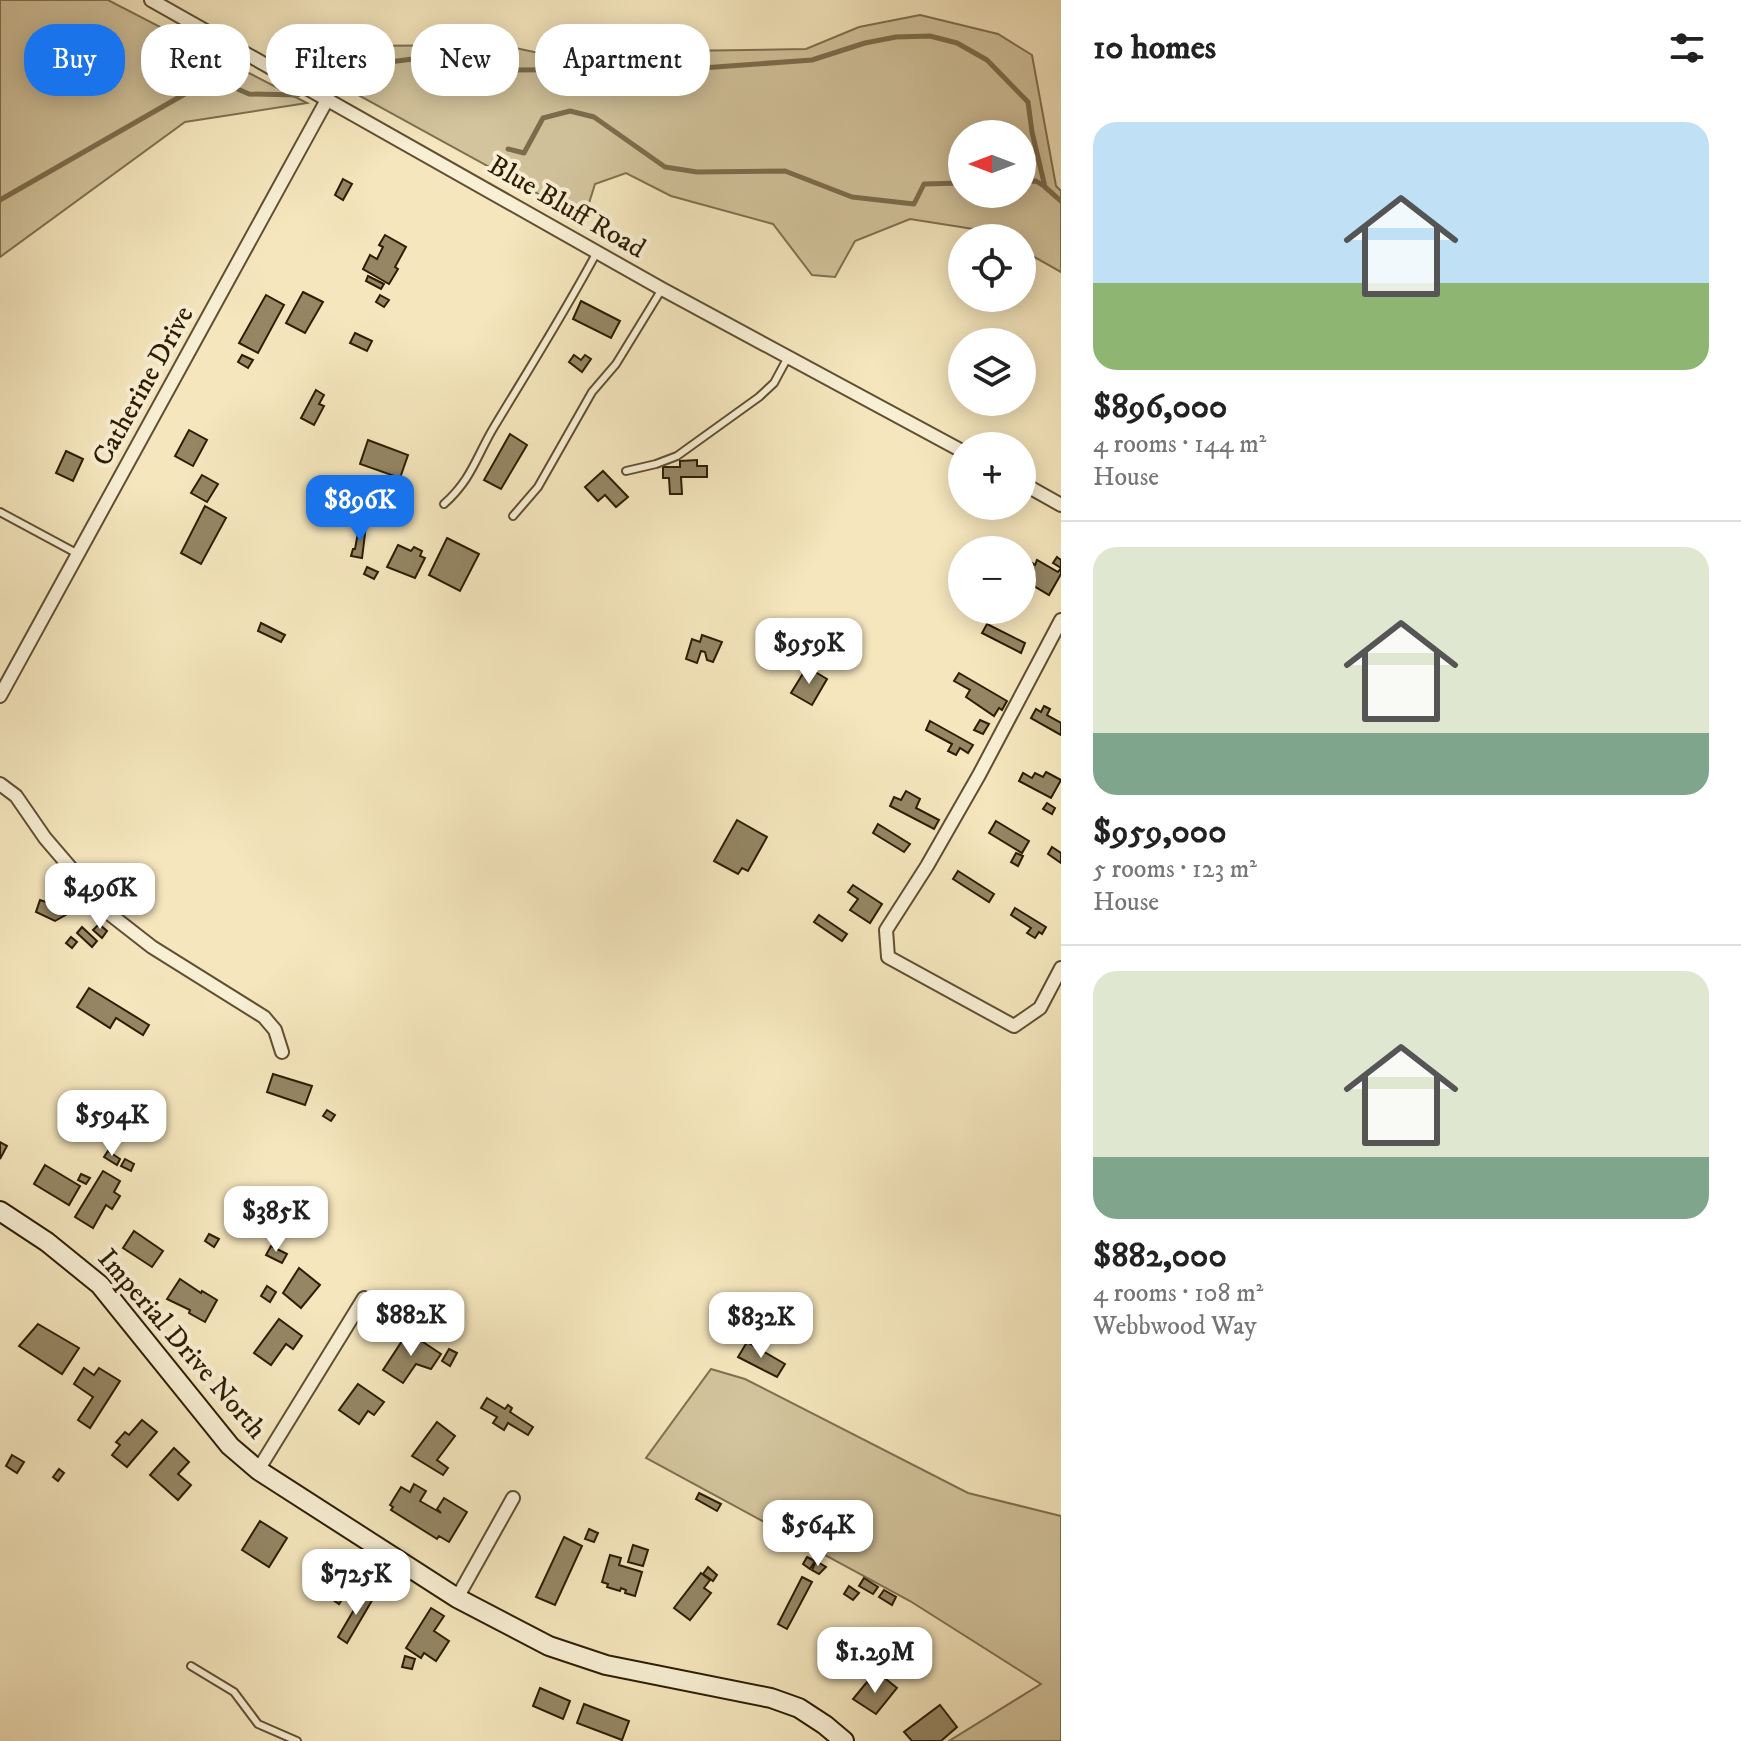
<!DOCTYPE html>
<html lang="en">
<head>
<meta charset="utf-8">
<style>
	body { margin:0; font-family:"IM FELL DW Pica",serif; background:#f2f2f2; color:#222; height:100vh; display:flex; flex-direction:column; font-size:30px; white-space:nowrap }
	* { box-sizing:border-box; margin:0 }
	p { font-size:26px; color:#767676 }
	.icon { flex:none; width:44px; height:44px; fill:none; stroke:currentColor; stroke-width:2; stroke-linecap:round; stroke-linejoin:round }
	.map { position:relative; flex:1; overflow:hidden }
	.drawer { display:flex; flex-direction:column; background:#fff; width:680px }
	.drawer>* { flex:none }
	.banner { position:absolute; left:24px; top:24px; width:760px; height:72px; display:flex; gap:16px }
	.needle { width:52px; rotate:270deg }
	.controls { position:absolute; left:948px; top:120px; display:grid; gap:16px }
	.controls a { display:grid; place-items:center; width:88px; height:88px; border-radius:50%; background:#fff; box-shadow:0 4px 20px #0003; font-size:40px }
	.price { position:absolute; translate:-50% -68px; padding:0 18px; border-radius:16px; background:#fff; color:#222; font-size:26px; line-height:52px; filter:drop-shadow(0 2px 4px #0008) }
	.price::after { content:''; position:absolute; left:50%; top:48px; width:24px; height:18px; margin-left:-12px; background:inherit; clip-path:polygon(0 0,100% 0,50% 100%) }
	.price.active { background:#1a73e8; color:#fff }
	ul { padding:0; list-style:none }
	li { display:grid; align-content:center; gap:16px; height:424px; padding:0 32px }
	li+li { border-top:2px solid #e0e0e0 }
	li span { display:grid; place-items:center; height:248px; border-radius:24px; color:#555 }
	li>.icon { margin-inline-start:auto }
	span .icon { width:144px; height:144px; fill:#fffc; stroke-width:1 }
	li b { font-size:34px }
	h2 { display:flex; justify-content:space-between; align-items:center; height:96px; padding:0 32px; font-size:34px }
	.pill { padding:0 28px; border-radius:32px; background:#fff; box-shadow:0 4px 20px #0003; font-size:28px; line-height:72px }
	.pill.active { background:#1a73e8; color:#fff }
	main { display:flex; flex:1; min-height:0 }
	.map>svg:first-child { display:block }
	.green { fill:#d3c49d; stroke:#807050; stroke-width:2; fill-rule:evenodd }
	.lines { fill:none; stroke-linecap:round; stroke-linejoin:round }
	.stream { stroke:#7d6d4d; stroke-width:5 }
	.building { fill:#958664; stroke:#2e1d03; stroke-width:2 }
	.lane-casing { stroke:#604f32; stroke-width:10 }
	.street-casing { stroke:#604f32; stroke-width:16 }
	.secondary-casing { stroke:#2e1d03; stroke-width:22 }
	.lane { stroke:#f8efd4; stroke-width:6 }
	.street { stroke:#f8efd4; stroke-width:12 }
	.secondary { stroke:#f8efd4; stroke-width:18 }
	.labels { text-anchor:middle; dominant-baseline:central; stroke-width:8; stroke-linejoin:round; paint-order:stroke }
	.street-label { font-size:28px; fill:#2e1d03; stroke:#f8efd4 }
</style>
</head>
<body>
<main>
<div class="map">
<svg width="1061" height="1741" viewBox="0 0 1061 1741">
	<rect width="100%" height="100%" fill="#f5e6bd"/>
	<filter id="stains"><feTurbulence type="fractalNoise" baseFrequency=".0025" numOctaves="4"/><feColorMatrix values="0 0 0 0 .2 0 0 0 0 .09 0 0 0 0 .02 0 0 0 .5 -.17"/></filter>
	<radialGradient id="worn" r=".72"><stop offset=".6" stop-color="#630" stop-opacity="0"/><stop offset="1" stop-color="#630" stop-opacity=".3"/></radialGradient>
	<g class="green">
		<polygon points="0,0 108,0 307,103 185,122 0,257"/>
		<path d="M920 15 998 34 1032 55 1056 186 1061 191V272L1022 250V238H999L986 231 910 219 855 241 835 277 812 275 773 224 671 196 626 173 595 184 584 219 298 62 343 46 501 45 539 53 806 49 859 27ZM962 134H1022V194H962Z"/>
		<polygon points="711,1369 745,1379 968,1493 1061,1516 1061,1741 949,1741 1041,1684 910,1601 646,1458"/>
	</g>
	<g class="lines">
		<g class="stream">
			<polyline points="326,88 381,63 413,59 487,60 506,70 688,69 812,60 865,43 896,37 930,36 957,43 987,60 1028,102 1032,132 1045,187 1061,201"/>
			<polyline points="508,149 524,153 543,118 570,111 594,117 665,167 697,172 785,171 852,197 914,204 924,184 962,183"/>
			<polyline points="1022,182 1036,181 1044,186"/>
			<polyline points="0,200 197,87 219,81 249,94 298,95"/>
		</g>
	</g>
	<g class="building">
		<polygon points="343,179 352,184 343,200 335,195"/>
		<polygon points="385,235 406,247 395,267 398,269 389,284 363,269 370,255 377,259 383,247 379,245"/>
		<polygon points="368,276 384,284 381,289 366,281"/>
		<polygon points="303,292 323,302 305,333 286,323"/>
		<polygon points="266,295 284,305 258,353 239,343"/>
		<polygon points="380,295 389,300 384,307 376,302"/>
		<polygon points="581,301 620,321 611,338 573,319"/>
		<polygon points="355,333 372,341 367,351 350,343"/>
		<polygon points="242,355 253,360 248,368 238,362"/>
		<polygon points="574,355 581,360 585,355 591,359 582,372 569,362"/>
		<polygon points="316,390 324,395 319,404 324,406 314,425 301,418"/>
		<polygon points="189,430 207,440 193,466 175,456"/>
		<polygon points="510,434 527,445 501,489 484,480"/>
		<polygon points="368,440 408,455 400,478 360,464"/>
		<polygon points="66,451 83,459 73,481 56,473"/>
		<polygon points="697,460 697,466 707,466 707,477 681,477 682,494 670,494 669,478 663,478 663,467 680,467 680,461"/>
		<polygon points="603,471 628,497 616,507 605,495 598,501 585,487"/>
		<polygon points="202,475 218,484 207,502 191,493"/>
		<polygon points="357,492 365,495 361,505 353,502"/>
		<polygon points="205,506 226,518 201,564 181,553"/>
		<polygon points="366,526 362,558 351,556 353,549 355,549 359,527"/>
		<polygon points="447,538 479,554 460,591 429,575"/>
		<polygon points="398,545 411,551 414,547 422,551 420,556 425,558 415,578 387,567"/>
		<polygon points="1057,557 1061,560 1061,574 1049,595 1024,580 1031,562 1035,565 1037,560 1058,572 1061,568 1053,563"/>
		<polygon points="367,567 378,572 374,579 364,574"/>
		<polygon points="261,623 285,635 281,642 258,631"/>
		<polygon points="987,624 1025,643 1021,653 982,633"/>
		<polygon points="702,635 722,642 713,662 707,660 705,652 701,651 697,663 686,659 692,639 700,642"/>
		<polygon points="807,667 827,679 812,705 791,693"/>
		<polygon points="959,673 1007,701 1002,710 999,708 994,716 966,697 970,690 954,681"/>
		<polygon points="1044,706 1050,709 1047,715 1061,723 1061,735 1031,718 1036,709 1041,712"/>
		<polygon points="980,720 989,724 983,734 974,730"/>
		<polygon points="930,721 973,745 968,753 960,748 956,755 948,751 952,744 926,730"/>
		<polygon points="1046,772 1061,780 1051,798 1019,781 1023,773 1032,778 1035,773 1043,777"/>
		<polygon points="906,791 920,799 916,808 939,820 934,829 890,806 894,797 901,800"/>
		<polygon points="1047,803 1055,808 1052,814 1043,809"/>
		<polygon points="737,820 767,837 748,871 742,868 738,874 714,861"/>
		<polygon points="996,821 1029,841 1022,853 989,833"/>
		<polygon points="878,824 910,844 904,852 873,833"/>
		<polygon points="1052,847 1061,853 1061,863 1048,854"/>
		<polygon points="1016,853 1023,856 1018,866 1011,862"/>
		<polygon points="958,871 994,894 989,902 953,879"/>
		<polygon points="853,885 882,904 870,923 850,910 858,899 848,892"/>
		<polygon points="78,887 83,897 76,901 80,907 55,921 36,912 40,900 49,903"/>
		<polygon points="1015,908 1046,927 1042,934 1039,932 1035,938 1027,933 1031,928 1011,915"/>
		<polygon points="819,915 847,934 842,941 814,922"/>
		<polygon points="99,924 107,931 102,938 93,930"/>
		<polygon points="82,927 97,941 92,947 77,933"/>
		<polygon points="71,937 77,942 72,948 66,943"/>
		<polygon points="89,988 149,1025 143,1035 116,1018 110,1028 77,1007"/>
		<polygon points="273,1074 312,1086 305,1105 267,1092"/>
		<polygon points="327,1110 335,1115 331,1121 323,1116"/>
		<polygon points="0,1142 7,1146 0,1159"/>
		<polygon points="108,1151 120,1159 117,1165 104,1157"/>
		<polygon points="125,1159 134,1164 131,1171 121,1166"/>
		<polygon points="45,1165 80,1186 69,1205 34,1184"/>
		<polygon points="103,1171 120,1181 114,1192 120,1196 112,1209 106,1205 93,1228 75,1217"/>
		<polygon points="81,1174 90,1178 86,1184 78,1180"/>
		<polygon points="134,1231 163,1251 152,1267 123,1248"/>
		<polygon points="209,1234 219,1239 214,1247 205,1241"/>
		<polygon points="271,1246 287,1254 282,1263 266,1255"/>
		<polygon points="299,1268 320,1285 301,1308 283,1293"/>
		<polygon points="180,1279 201,1293 202,1291 217,1300 205,1322 189,1313 190,1310 167,1299"/>
		<polygon points="267,1286 276,1292 270,1302 261,1296"/>
		<polygon points="279,1319 302,1336 293,1349 286,1344 271,1365 254,1353"/>
		<polygon points="38,1324 79,1348 62,1374 19,1346"/>
		<polygon points="408,1332 441,1354 431,1369 416,1364 403,1383 383,1370"/>
		<polygon points="747,1342 785,1364 777,1377 738,1357"/>
		<polygon points="449,1349 457,1353 450,1366 442,1361"/>
		<polygon points="84,1368 94,1375 99,1368 120,1381 90,1428 78,1420 93,1397 74,1384"/>
		<polygon points="358,1384 384,1402 374,1415 368,1411 359,1424 339,1410"/>
		<polygon points="487,1398 505,1409 508,1405 512,1408 510,1412 533,1427 528,1435 508,1423 504,1430 493,1423 497,1417 481,1408"/>
		<polygon points="142,1420 157,1432 127,1467 112,1455 120,1445 116,1442 125,1432 129,1435"/>
		<polygon points="437,1422 455,1436 437,1460 448,1468 443,1475 412,1456"/>
		<polygon points="174,1448 189,1462 178,1474 191,1485 178,1500 150,1475"/>
		<polygon points="12,1455 24,1462 17,1473 6,1466"/>
		<polygon points="59,1469 64,1473 58,1481 53,1477"/>
		<polygon points="414,1484 426,1491 420,1501 441,1513 437,1509 444,1498 467,1512 449,1542 439,1536 437,1539 391,1510 393,1507 390,1505 401,1487 410,1492"/>
		<polygon points="699,1493 721,1504 717,1511 696,1499"/>
		<polygon points="260,1521 287,1538 269,1567 242,1550"/>
		<polygon points="589,1529 598,1533 594,1542 585,1539"/>
		<polygon points="564,1537 582,1546 555,1605 536,1597"/>
		<polygon points="633,1545 648,1550 643,1566 628,1562"/>
		<polygon points="610,1555 621,1558 619,1565 642,1572 635,1596 625,1593 626,1590 621,1588 620,1591 607,1587 608,1584 602,1582"/>
		<polygon points="807,1557 815,1561 810,1569 803,1564"/>
		<polygon points="816,1561 826,1567 819,1574 812,1570"/>
		<polygon points="329,1562 341,1570 337,1575 352,1584 339,1604 333,1600 334,1598 312,1588"/>
		<polygon points="708,1567 717,1575 713,1581 703,1574"/>
		<polygon points="701,1573 710,1580 704,1588 711,1593 690,1620 674,1608"/>
		<polygon points="802,1577 812,1582 787,1629 778,1624"/>
		<polygon points="864,1578 878,1587 873,1594 859,1586"/>
		<polygon points="849,1586 859,1593 853,1600 844,1594"/>
		<polygon points="884,1590 896,1597 892,1605 879,1597"/>
		<polygon points="365,1591 374,1597 347,1643 338,1637"/>
		<polygon points="431,1608 444,1616 434,1631 449,1641 436,1661 424,1653 421,1658 406,1648"/>
		<polygon points="405,1656 415,1659 412,1669 402,1667"/>
		<polygon points="882,1676 897,1688 876,1714 853,1699 867,1682 873,1687"/>
		<polygon points="540,1688 570,1701 563,1719 533,1706"/>
		<polygon points="584,1704 629,1721 622,1740 577,1723"/>
		<polygon points="940,1705 957,1727 941,1741 912,1741 904,1732"/>
	</g>
	<g class="lines">
		<g class="lane-casing">
			<g id="lane">
				<polyline points="626,471 656,464 677,456 759,397 774,383 788,357"/>
				<path d="M444 504C472 479 476 457 494 427 529 369 565 312 597 252"/>
				<polyline points="0,512 78,554"/>
				<polyline points="513,516 538,487 592,392 616,364 662,289"/>
				<polyline points="191,1666 234,1692 258,1724 297,1741"/>
			</g>
		</g>
		<g class="street-casing">
			<g id="street">
				<polyline points="151,0 662,289 962,451"/>
				<polyline points="1022,483 1061,505"/>
				<polyline points="1061,620 979,775 927,866 886,930 888,957 1014,1026 1040,1008 1061,968"/>
				<polyline points="0,696 328,98"/>
				<polyline points="0,784 16,796 45,838 111,915 152,947 264,1017 275,1030 282,1052"/>
				<polyline points="258,1470 364,1298"/>
				<polyline points="457,1598 513,1498"/>
			</g>
		</g>
		<g class="secondary-casing">
			<polyline id="secondary" points="0,1211 47,1242 100,1285 230,1446 258,1470 457,1598 549,1646 606,1665 771,1698 799,1708 825,1725 844,1741"/>
		</g>
		<use href="#lane" class="lane"/>
		<use href="#street" class="street"/>
		<use href="#secondary" class="secondary"/>
	</g>
	<g class="labels">
		<g class="street-label">
			<text transform="translate(567 207) rotate(30)">Blue Bluff Road</text>
			<text transform="translate(143 386) rotate(-61)">Catherine Drive</text>
			<text transform="translate(182 1344) rotate(49)">Imperial Drive North</text>
		</g>
	</g>
	<rect width="100%" height="100%" filter="url(#stains)"/>
	<rect width="100%" height="100%" fill="url(#worn)"/>
</svg>
<div class="controls">
<a><svg class="needle" viewBox="-14 -14 28 28"><path d="M0-13l5 13h-10z" fill="#e53935"/><path d="M0 13l5-13h-10z" fill="#767676"/></svg></a>
<a><svg class="icon" aria-label="locate" viewBox="0 0 24 24"><circle cx="12" cy="12" r="6"/><path d="M12 2v4M12 18v4M2 12h4M18 12h4"/></svg></a>
<a><svg class="icon" aria-label="layers" viewBox="0 0 24 24"><path d="M12 4l9 5-9 5-9-5zM3 14l9 5 9-5"/></svg></a>
<a>+</a>
<a>−</a>
</div>
<b class="price active" style="left:360px;top:543px">$896K</b>
<b class="price" style="left:809px;top:686px">$959K</b>
<b class="price" style="left:100px;top:931px">$496K</b>
<b class="price" style="left:112px;top:1158px">$594K</b>
<b class="price" style="left:276px;top:1254px">$385K</b>
<b class="price" style="left:411px;top:1358px">$882K</b>
<b class="price" style="left:761px;top:1360px">$832K</b>
<b class="price" style="left:818px;top:1568px">$564K</b>
<b class="price" style="left:356px;top:1617px">$725K</b>
<b class="price" style="left:875px;top:1695px">$1.29M</b>
<div class="banner">
<a class="pill active">Buy</a>
<a class="pill">Rent</a>
<a class="pill">Filters</a>
<a class="pill">New</a>
<a class="pill">Apartment</a>
</div>
</div>
<section class="drawer">
<h2>10 homes<svg class="icon" aria-label="filters" viewBox="0 0 24 24"><path d="M4 7h16M4 17h16"/><circle cx="9" cy="7" r="2"/><circle cx="15" cy="17" r="2"/></svg></h2>
<ul>
<li><span style="background:linear-gradient(#bfe0f5 65%,#8fb573 0)"><svg class="icon" aria-label="home" viewBox="0 0 24 24"><path d="M3 11l9-7 9 7M6 9v11h12V9"/></svg></span><div><b>$896,000</b><p>4 rooms · 144 m²</p><p>House</p></div></li>
<li><span style="background:linear-gradient(#dfe7d0 75%,#7fa58c 0)"><svg class="icon" aria-label="home" viewBox="0 0 24 24"><path d="M3 11l9-7 9 7M6 9v11h12V9"/></svg></span><div><b>$959,000</b><p>5 rooms · 123 m²</p><p>House</p></div></li>
<li><span style="background:linear-gradient(#dfe7d0 75%,#7fa58c 0)"><svg class="icon" aria-label="home" viewBox="0 0 24 24"><path d="M3 11l9-7 9 7M6 9v11h12V9"/></svg></span><div><b>$882,000</b><p>4 rooms · 108 m²</p><p>Webbwood Way</p></div></li>
</ul>
</section>
</main>
</body>
</html>
